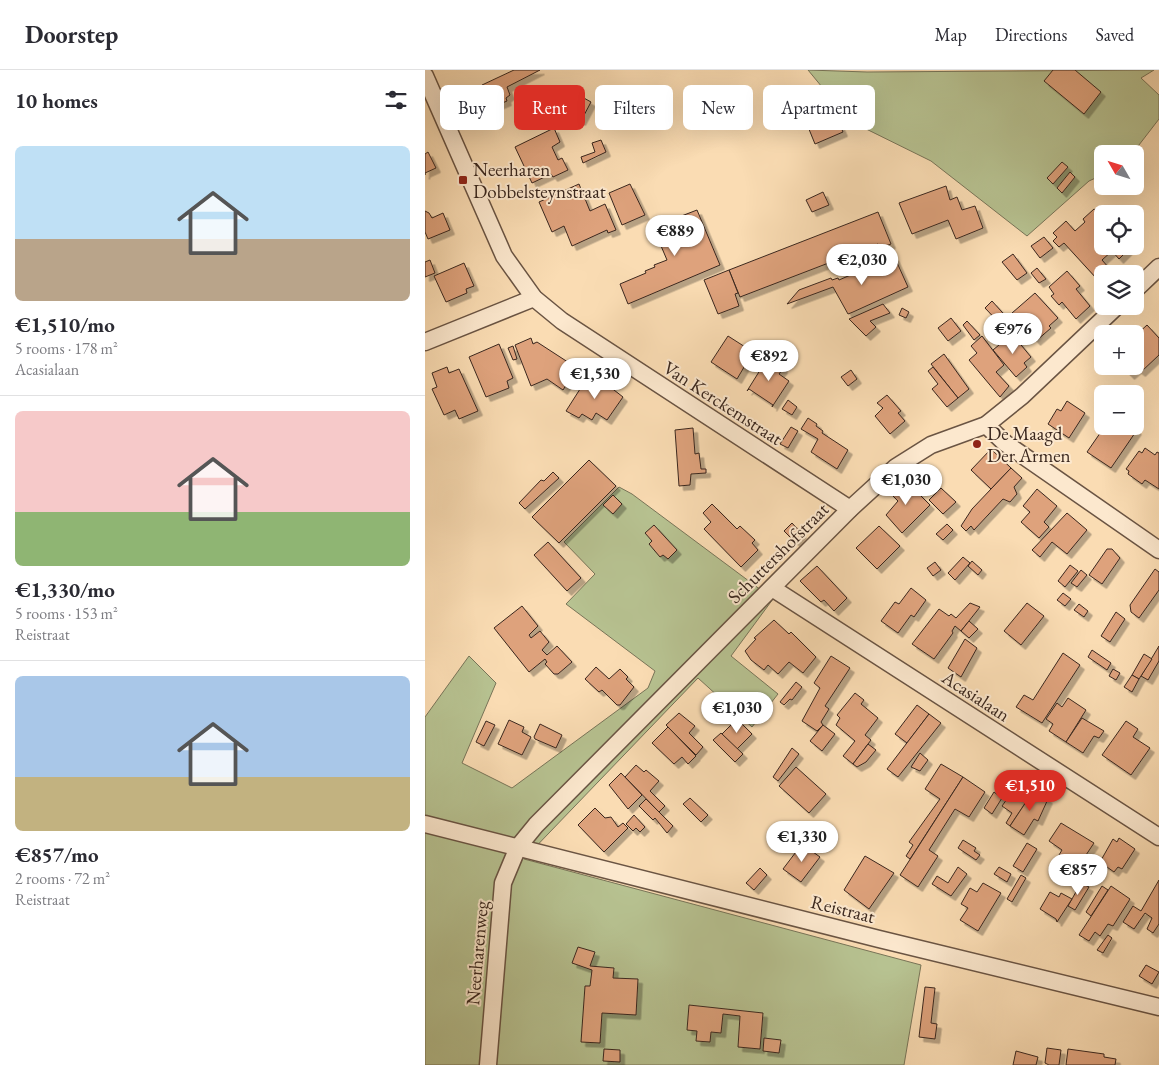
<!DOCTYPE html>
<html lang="en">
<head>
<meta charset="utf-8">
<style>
	body { margin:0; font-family:"EB Garamond",serif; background:#f2f2f3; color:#2b2b33; height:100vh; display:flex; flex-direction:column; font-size:19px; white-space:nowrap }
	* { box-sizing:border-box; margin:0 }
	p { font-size:16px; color:#7c7c81 }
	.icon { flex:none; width:28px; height:28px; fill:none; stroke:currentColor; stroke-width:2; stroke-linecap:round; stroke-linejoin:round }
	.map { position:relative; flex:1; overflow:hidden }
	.details { display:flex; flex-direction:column; background:#fff; width:425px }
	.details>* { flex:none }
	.guide { position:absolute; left:15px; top:15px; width:475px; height:45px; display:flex; gap:10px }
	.needle { width:32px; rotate:309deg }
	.buttons { position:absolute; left:669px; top:75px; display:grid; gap:10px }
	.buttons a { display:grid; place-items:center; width:50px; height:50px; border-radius:8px; background:#fff; box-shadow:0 5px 20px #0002; font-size:25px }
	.price { position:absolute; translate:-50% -42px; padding:0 11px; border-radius:18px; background:#fff; color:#222; font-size:16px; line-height:32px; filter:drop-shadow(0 1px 2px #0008) }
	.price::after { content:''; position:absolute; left:50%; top:30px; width:15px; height:11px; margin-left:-8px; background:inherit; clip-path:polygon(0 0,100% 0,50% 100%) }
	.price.active { background:#d93025; color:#fff }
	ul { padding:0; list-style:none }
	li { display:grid; align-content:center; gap:10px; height:265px; padding:0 15px }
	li+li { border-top:1px solid #e1e1e2 }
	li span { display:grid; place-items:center; height:155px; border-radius:8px; color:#555 }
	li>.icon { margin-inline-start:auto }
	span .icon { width:90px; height:90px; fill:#fffc; stroke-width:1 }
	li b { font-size:21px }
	h2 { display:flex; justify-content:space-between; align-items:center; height:60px; padding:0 15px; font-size:21px }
	.tag { padding:0 18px; border-radius:8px; background:#fff; box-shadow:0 5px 20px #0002; font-size:18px; line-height:45px }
	.tag.active { background:#d93025; color:#fff }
	header { display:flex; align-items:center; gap:30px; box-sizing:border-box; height:70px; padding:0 25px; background:#fff; border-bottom:1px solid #e1e1e2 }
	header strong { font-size:24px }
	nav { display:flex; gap:28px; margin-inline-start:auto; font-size:18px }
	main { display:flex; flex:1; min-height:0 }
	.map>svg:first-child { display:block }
	.green { fill:#b7c291; stroke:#787458 }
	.building { fill:#dea27c; stroke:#3a271e; filter:url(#shadow) }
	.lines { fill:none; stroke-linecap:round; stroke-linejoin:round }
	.minor-casing { stroke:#6a5443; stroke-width:19 }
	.minor { stroke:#fce8ce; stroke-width:16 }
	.poi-dot { fill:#8f2418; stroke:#fce8ce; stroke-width:2 }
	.labels { text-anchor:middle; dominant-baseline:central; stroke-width:4; stroke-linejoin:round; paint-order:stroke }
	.poi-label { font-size:19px; fill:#3a271e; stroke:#fce8ce; text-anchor:start }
	.street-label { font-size:19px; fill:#3a271e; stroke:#fce8ce }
</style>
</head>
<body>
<header>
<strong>Doorstep</strong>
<nav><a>Map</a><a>Directions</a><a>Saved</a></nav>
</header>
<main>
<section class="details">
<h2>10 homes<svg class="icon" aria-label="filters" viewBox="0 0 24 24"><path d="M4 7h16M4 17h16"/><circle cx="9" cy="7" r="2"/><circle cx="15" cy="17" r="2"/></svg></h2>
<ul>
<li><span style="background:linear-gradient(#bfe0f5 60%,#b9a48a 0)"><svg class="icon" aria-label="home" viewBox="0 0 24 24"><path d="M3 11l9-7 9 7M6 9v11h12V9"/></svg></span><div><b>€1,510/mo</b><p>5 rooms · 178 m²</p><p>Acasialaan</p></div></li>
<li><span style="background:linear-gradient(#f6c9c9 65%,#8fb573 0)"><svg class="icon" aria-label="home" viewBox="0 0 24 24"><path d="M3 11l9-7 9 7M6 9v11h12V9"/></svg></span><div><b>€1,330/mo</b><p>5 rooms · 153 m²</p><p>Reistraat</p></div></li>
<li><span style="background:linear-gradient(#a9c7e8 65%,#c2b280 0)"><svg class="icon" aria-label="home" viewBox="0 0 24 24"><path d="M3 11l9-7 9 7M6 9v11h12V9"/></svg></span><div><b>€857/mo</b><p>2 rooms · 72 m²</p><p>Reistraat</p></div></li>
</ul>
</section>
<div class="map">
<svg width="734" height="995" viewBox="0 0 734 995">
	<defs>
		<filter id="shadow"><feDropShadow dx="4.5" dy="4.5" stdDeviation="0" flood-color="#0004"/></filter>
	</defs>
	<rect width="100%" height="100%" fill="#fadcb3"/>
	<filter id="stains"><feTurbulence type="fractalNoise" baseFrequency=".004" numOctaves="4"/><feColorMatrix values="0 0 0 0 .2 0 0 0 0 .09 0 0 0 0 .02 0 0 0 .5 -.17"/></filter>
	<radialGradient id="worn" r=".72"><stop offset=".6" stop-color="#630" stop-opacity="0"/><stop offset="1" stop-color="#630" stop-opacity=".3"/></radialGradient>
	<g class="green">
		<polygon points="383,0 442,2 729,0 716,8 734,25 734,49 707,84 678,84 677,105 664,111 602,166 506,91 425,51"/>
		<polygon points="194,417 207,424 348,529 306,586 353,624 327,657 273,608 99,789 496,895 479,995 0,995 0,647 44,586 71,613 37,693 87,718 223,618 230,601 141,534 170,504 139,472"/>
	</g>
	<g class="building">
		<polygon points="89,0 115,0 82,17 85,25 81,28 82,31 68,37 57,15"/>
		<polygon points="628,0 650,0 676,22 659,44 619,11"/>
		<polygon points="150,23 166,32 156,51 140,42"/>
		<polygon points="392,29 403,56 412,48 418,62 390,74 375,37"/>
		<polygon points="129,58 135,72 127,77 133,90 137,88 143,100 128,107 126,104 107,113 90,77"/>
		<polygon points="176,70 181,82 158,93 156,87 170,82 167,73"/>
		<polygon points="3,82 11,98 0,103 0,105 0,84"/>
		<polygon points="637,92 643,97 628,114 622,108"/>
		<polygon points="645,102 650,107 637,123 632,118"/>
		<polygon points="154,114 165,141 180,134 191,160 183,163 182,160 147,176 139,156 127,162 114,132"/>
		<polygon points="205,114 220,145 197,155 184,123"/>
		<polygon points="521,116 525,130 532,127 537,140 550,136 558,158 531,169 523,150 487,164 474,133"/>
		<polygon points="398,122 404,135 387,142 381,130"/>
		<polygon points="669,139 678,145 678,176 707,176 694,189 687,181 677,190 684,198 672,209 639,173 634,177 628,171 632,167 628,163 641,151 650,161 660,152 658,149"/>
		<polygon points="272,140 295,195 203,234 195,214 221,203 220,201 230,197 229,195 242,190 228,157"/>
		<polygon points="0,141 4,143 7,148 18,143 25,160 3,169 0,162"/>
		<polygon points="453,142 466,174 455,178 453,174 315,227 304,200"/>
		<polygon points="619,167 628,178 615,188 606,176"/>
		<polygon points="588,184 602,203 592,210 577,192"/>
		<polygon points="469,186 483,217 428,242 423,244 408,217 362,234 374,220 406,208 407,210 413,208 414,210"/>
		<polygon points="5,190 10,203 0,207 0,192"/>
		<polygon points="39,193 49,216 41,219 42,223 21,232 9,206"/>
		<polygon points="612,198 621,209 614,213 606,203"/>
		<polygon points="304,200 313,223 310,224 314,236 293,244 279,210"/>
		<polygon points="642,201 655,216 651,219 665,236 651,249 637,232 634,235 626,226 629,224 624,217"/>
		<polygon points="610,223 633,248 624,256 626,258 611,271 587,243"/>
		<polygon points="567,231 586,252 579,258 560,238"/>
		<polygon points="458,234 465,243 445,251 451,257 441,266 424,249"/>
		<polygon points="477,238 484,242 481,248 474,245"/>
		<polygon points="526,248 536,261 523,271 513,258"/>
		<polygon points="542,251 555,265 549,270 538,255"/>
		<polygon points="722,255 734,268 734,285 716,302 712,299 705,305 696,296 710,296 710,266"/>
		<polygon points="587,264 606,287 599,293 602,297 591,307 568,280"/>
		<polygon points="303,266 328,282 312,309 286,292"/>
		<polygon points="557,266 579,295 571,302 584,316 575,327 544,290 552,283 546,276"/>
		<polygon points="106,268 108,274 112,272 152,298 138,320 122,309 106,316 90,275"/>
		<polygon points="74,274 88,308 82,311 84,318 61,327 44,287"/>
		<polygon points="88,276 92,289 88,290 83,278"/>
		<polygon points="519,284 544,319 533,328 506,294"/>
		<polygon points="342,289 351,294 353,291 357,294 358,299 354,304 364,311 347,337 348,335 324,319 322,321"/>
		<polygon points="22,297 24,303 34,299 53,341 34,349 30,340 19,345 7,319 12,317 7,303"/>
		<polygon points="508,297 533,328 522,337 507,319 513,314 503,301"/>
		<polygon points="426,300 432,309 423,316 416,307"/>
		<polygon points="164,305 175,312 180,313 198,327 182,350 171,343 167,350 157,344 154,348 141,341"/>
		<polygon points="462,325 476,341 473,343 480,351 465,364 450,346 458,338 452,333"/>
		<polygon points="363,330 372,337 367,345 357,339"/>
		<polygon points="642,331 660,343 644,368 623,354 632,339 636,341"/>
		<polygon points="383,348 392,354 391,356 398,361 397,363 423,380 412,399 386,382 393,369 376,359"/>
		<polygon points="680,356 706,356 712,360 686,398 662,382"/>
		<polygon points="366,357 373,361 363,378 355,374"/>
		<polygon points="268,358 270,384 274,383 276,399 281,399 281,403 266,404 265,415 254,416 250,360"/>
		<polygon points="720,378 730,385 732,382 734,383 734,419 720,410 717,414 703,404 704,401 701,399 714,381 717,383"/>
		<polygon points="566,379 586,398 566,419 546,400"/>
		<polygon points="164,390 191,416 134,473 107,447"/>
		<polygon points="586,398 597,408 589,417 592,424 585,432 578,429 549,460 546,456 541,461 536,456 547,439"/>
		<polygon points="128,402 134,408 100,439 94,433 116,410 119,411"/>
		<polygon points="475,411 478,414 481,411 505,435 477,463 461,445 473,431 464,422"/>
		<polygon points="516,418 531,432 518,444 504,430"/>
		<polygon points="612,419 632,436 619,452 624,457 614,468 596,452 605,442 598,436"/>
		<polygon points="188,425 197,434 188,444 178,435"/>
		<polygon points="287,434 312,459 315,456 330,470 327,473 333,480 316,497 279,459 286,452 278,443"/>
		<polygon points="642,443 662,460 642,484 627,472 615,487 607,480"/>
		<polygon points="367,453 377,464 370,472 359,461"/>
		<polygon points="522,454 528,460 518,470 511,464"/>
		<polygon points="229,455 252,480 243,489 238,485 235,487 224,474 227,471 220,463"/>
		<polygon points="454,456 475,476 452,499 431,478"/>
		<polygon points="123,472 156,508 142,521 109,485"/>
		<polygon points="682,479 687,479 695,488 677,514 664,505"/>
		<polygon points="538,487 545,493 530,510 523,503"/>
		<polygon points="547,491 557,500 553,505 543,496"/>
		<polygon points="510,492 516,500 508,506 502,498"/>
		<polygon points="645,495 653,501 640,517 633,511"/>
		<polygon points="392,496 422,528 409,541 399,530 396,532 375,511"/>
		<polygon points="730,499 734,502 734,520 714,548 706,542 705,535"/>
		<polygon points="656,500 662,505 652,517 646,513"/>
		<polygon points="486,518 501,530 489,547 486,545 473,563 456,551 470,532 474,534"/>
		<polygon points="638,523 646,529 640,536 632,530"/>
		<polygon points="545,533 555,537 536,561 530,556 527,561 528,563 509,589 487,574 514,539 524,546 526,544 531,548"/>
		<polygon points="602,533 619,546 596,575 579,561"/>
		<polygon points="654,534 663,541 659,547 649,540"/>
		<polygon points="97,536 113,556 104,565 106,568 115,561 124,572 117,580 122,585 132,576 147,592 133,604 129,604 120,594 122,592 120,589 104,602 69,558"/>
		<polygon points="691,542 700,549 685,572 676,566"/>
		<polygon points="349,550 364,564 366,562 391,587 378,603 364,592 353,604 343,595 339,600 326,590 320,581 331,569 329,568"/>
		<polygon points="544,551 553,559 544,568 536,561"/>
		<polygon points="540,569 552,578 536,607 523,598"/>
		<polygon points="734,576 734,591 723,610 716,606"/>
		<polygon points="667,580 686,593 682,600 663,587"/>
		<polygon points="638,583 655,595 617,653 591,637 599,625 608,630"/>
		<polygon points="719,584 727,589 714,609 707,605"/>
		<polygon points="406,586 425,598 400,636 404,639 396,652 398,655 392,661 377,651 395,618 389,613"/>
		<polygon points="171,597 184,609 195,599 203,607 201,609 209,617 195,635 192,635 177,620 174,622 160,609"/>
		<polygon points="688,599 695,603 691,610 684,606"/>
		<polygon points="707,605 714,609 707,622 699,617"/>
		<polygon points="371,612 377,617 367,630 365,629 359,635 355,632"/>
		<polygon points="430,623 439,630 436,634 453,648 440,665 446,670 428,694 418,686 430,671 411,655 415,648 412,645"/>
		<polygon points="643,628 661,640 641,672 624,661 628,654 621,649 632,633 637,637"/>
		<polygon points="492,635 504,644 482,673 470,664"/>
		<polygon points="254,643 270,656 264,663 278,677 271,685 241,655"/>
		<polygon points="504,644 516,653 473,707 462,699"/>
		<polygon points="657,648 679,661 674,668 669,666 658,683 641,672"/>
		<polygon points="312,649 327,664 312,679 297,664"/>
		<polygon points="84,650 99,657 97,662 106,667 97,685 73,674"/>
		<polygon points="61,651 70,655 59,676 51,672"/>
		<polygon points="701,651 713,659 708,667 725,678 706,705 677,685"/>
		<polygon points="115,654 137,665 131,678 110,669 109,667"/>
		<polygon points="398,655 410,664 397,681 385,671"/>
		<polygon points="243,657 271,686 263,694 257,687 249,694 227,673"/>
		<polygon points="296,663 318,684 310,692 288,670"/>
		<polygon points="443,674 451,680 441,692 432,697 428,694"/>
		<polygon points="367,678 374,684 353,711 348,707"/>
		<polygon points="495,683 503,690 495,701 486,697"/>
		<polygon points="516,694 538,707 485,789 481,786 488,775 484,772 515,729 500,719"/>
		<polygon points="211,695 219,702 221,700 234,711 225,721 240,736 234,742 200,707"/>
		<polygon points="371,697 401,724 384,743 354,716"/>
		<polygon points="196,703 217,725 203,739 184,715"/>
		<polygon points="538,707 560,722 544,747 530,739 504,780 513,786 493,817 475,805"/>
		<polygon points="595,711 609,720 585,756 581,753 587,743 577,736"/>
		<polygon points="609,720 623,729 613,751 609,749 599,765 585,756"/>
		<polygon points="569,722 577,728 567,744 559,738"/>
		<polygon points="265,728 283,745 276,752 258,734"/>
		<polygon points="221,729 248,756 242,763 230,748 228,750 214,736"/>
		<polygon points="170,738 180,748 186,747 193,757 198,753 203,758 179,782 153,755"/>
		<polygon points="209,745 220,757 215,762 211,758 208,761 201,754"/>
		<polygon points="636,753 669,773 653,797 634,785 637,780 624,771"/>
		<polygon points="694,768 710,779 697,799 693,797 689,802 675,792 688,769 692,772"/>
		<polygon points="538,770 551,778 549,781 555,785 551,790 533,778"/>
		<polygon points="602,773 612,779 598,802 588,796"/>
		<polygon points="377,774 395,787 376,812 358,799"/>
		<polygon points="440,786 469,803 444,839 419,820"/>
		<polygon points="533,797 542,804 526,826 507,814 512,806 523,813"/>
		<polygon points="574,797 586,804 582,812 569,804"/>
		<polygon points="335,798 342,805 329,820 321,813"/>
		<polygon points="596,805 601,808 587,832 582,829"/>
		<polygon points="734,810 734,854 728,863 722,859 727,848 720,843 709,859 698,852 708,836 716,841"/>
		<polygon points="558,813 576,823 553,861 535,850 543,838 536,834 545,818 552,822"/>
		<polygon points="656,813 664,817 650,840 643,836"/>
		<polygon points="677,816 683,820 666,846 661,842"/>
		<polygon points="686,816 705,829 688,856 683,854 675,866 670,862 664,871 654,865"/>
		<polygon points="625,822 634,827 636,823 647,829 632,852 631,849 615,839"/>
		<polygon points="683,865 687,868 678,883 672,880"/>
		<polygon points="153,877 170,882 165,896 189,898 188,908 213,909 211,945 177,943 175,973 156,972 160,916 165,916 167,900 147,893"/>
		<polygon points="721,895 734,902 727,914 714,906"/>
		<polygon points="500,917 510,918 506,953 512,954 510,969 494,967"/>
		<polygon points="264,935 338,943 335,979 313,977 315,946 298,944 296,963 286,962 285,972 271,971 272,961 262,960"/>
		<polygon points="339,968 356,970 354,983 338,981"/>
		<polygon points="622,978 636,980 634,995 624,995 620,993"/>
		<polygon points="179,979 195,980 195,992 178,991"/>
		<polygon points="643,979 679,984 679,987 691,989 690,995 641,995"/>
		<polygon points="591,981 613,987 611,995 588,995"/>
	</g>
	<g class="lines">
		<g class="minor-casing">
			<g id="minor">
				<polyline points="0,6 79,186 109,228 137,251 425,439"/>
				<polyline points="710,220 734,197"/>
				<polyline points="0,272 109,228"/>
				<polyline points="561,355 580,373 734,480"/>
				<polyline points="347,518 734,767"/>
				<polyline points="0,754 454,869 734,937"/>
				<polyline points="63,995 78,813 93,777 111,755 425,439 471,397 506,375 561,355 597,326 692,236"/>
			</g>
		</g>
		<use href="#minor" class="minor"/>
	</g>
	<g class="poi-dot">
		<rect x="33" y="105" width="10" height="10" rx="2.5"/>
		<circle cx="552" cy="374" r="5"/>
	</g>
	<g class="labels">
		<g class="poi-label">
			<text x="48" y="99">Neerharen<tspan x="48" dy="22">Dobbelsteynstraat</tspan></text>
			<text x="562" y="363">De Maagd<tspan x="562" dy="22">Der Armen</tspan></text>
		</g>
		<g class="street-label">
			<text transform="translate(298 333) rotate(33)">Van Kerckemstraat</text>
			<text transform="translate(353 483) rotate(-45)">Schuttershofstraat</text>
			<text transform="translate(551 626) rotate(33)">Acasialaan</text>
			<text transform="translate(418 839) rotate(14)">Reistraat</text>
			<text transform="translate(52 883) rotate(-85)">Neerharenweg</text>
		</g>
	</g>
	<rect width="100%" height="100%" filter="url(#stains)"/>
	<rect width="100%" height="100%" fill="url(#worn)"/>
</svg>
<div class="buttons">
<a><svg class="needle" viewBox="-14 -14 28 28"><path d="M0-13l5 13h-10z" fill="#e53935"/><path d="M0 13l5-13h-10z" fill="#7c7c81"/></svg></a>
<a><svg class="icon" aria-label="locate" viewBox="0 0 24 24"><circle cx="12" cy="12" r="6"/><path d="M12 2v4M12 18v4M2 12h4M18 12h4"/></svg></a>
<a><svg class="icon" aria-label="layers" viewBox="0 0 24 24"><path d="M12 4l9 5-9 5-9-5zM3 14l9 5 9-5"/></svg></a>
<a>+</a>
<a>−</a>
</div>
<b class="price" style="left:250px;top:187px">€889</b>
<b class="price" style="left:437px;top:216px">€2,030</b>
<b class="price" style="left:588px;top:285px">€976</b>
<b class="price" style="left:344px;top:312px">€892</b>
<b class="price" style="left:170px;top:330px">€1,530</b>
<b class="price" style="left:481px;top:436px">€1,030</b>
<b class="price" style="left:312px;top:664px">€1,030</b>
<b class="price active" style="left:605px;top:742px">€1,510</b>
<b class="price" style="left:377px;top:793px">€1,330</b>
<b class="price" style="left:653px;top:826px">€857</b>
<div class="guide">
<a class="tag">Buy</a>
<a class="tag active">Rent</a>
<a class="tag">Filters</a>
<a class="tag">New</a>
<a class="tag">Apartment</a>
</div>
</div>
</main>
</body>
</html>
